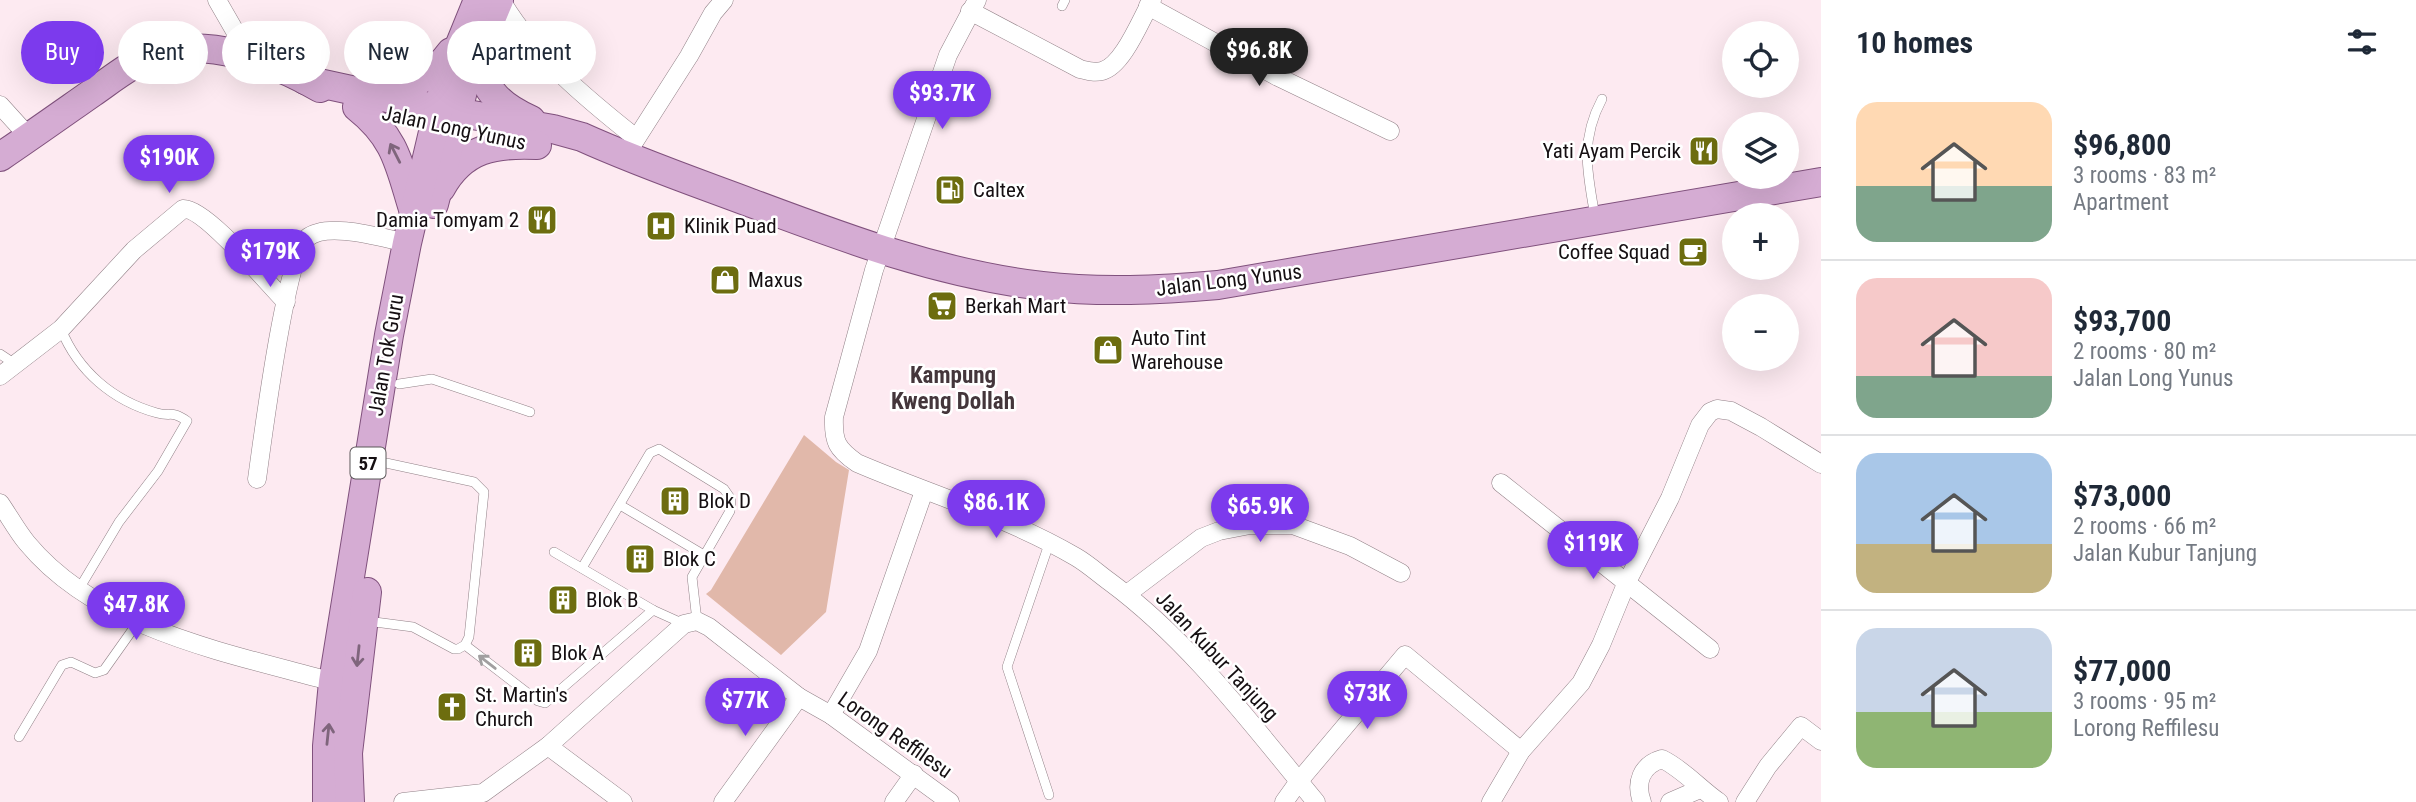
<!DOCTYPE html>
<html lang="en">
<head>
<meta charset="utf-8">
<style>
	body { margin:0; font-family:"Roboto Condensed",sans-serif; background:#f6f6f7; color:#1f2937; height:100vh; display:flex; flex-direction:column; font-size:26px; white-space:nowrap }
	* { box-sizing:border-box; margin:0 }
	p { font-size:23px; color:#747a83 }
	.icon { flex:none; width:38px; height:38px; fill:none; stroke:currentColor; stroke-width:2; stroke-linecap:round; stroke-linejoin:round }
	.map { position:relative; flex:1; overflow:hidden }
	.panel { display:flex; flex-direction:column; background:#fff; width:595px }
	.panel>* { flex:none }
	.guide { position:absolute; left:21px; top:21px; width:665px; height:63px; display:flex; gap:14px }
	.fabs { position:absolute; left:1722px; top:21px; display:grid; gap:14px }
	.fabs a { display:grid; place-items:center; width:77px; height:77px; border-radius:50%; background:#fff; box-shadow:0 7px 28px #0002; font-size:35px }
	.price { position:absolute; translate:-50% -60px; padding:0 16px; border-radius:24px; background:#7c3aed; color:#fff; font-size:23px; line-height:46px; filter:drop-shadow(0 2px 4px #0008) }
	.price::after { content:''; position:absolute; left:50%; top:42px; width:21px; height:16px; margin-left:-10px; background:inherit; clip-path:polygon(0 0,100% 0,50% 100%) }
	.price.on { background:#222; color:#fff }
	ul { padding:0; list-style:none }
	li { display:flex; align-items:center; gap:21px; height:175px; padding:0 35px }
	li+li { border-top:2px solid #e0e1e3 }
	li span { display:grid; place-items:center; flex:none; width:196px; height:140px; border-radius:21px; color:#555 }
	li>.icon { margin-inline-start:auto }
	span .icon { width:84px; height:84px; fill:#fffc; stroke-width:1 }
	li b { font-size:30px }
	h2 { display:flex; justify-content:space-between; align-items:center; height:84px; padding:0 35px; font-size:30px }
	.pill { padding:0 24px; border-radius:32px; background:#fff; box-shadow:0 7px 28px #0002; font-size:24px; line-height:63px }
	.pill.on { background:#7c3aed; color:#fff }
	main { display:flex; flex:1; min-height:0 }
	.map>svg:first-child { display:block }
	.green { fill:#e1b8aa }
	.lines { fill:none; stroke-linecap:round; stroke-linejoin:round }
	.service-casing { stroke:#918187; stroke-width:10 }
	.minor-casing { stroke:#918187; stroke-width:19 }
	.primary-casing { stroke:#80517d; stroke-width:30 }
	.service { stroke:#fff; stroke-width:9 }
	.minor { stroke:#fff; stroke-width:18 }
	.primary { stroke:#d5acd3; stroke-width:28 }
	.oneway { stroke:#7f657c }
	.oneway2 { stroke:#a19fa0 }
	.labels { text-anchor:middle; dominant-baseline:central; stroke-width:5; stroke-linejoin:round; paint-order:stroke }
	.shield { fill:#fff; stroke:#5b5759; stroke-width:2 }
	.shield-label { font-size:19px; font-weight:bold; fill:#150f12 }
	.street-label { font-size:21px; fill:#150f12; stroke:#fff }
	.poi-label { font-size:21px; fill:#150f12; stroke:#fff; text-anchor:start }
	.neighbourhood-label { font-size:23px; font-weight:bold; fill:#44363b; stroke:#fff }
</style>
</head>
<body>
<main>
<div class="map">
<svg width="1821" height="802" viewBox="0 0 1821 802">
	<rect width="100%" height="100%" fill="#fdeaf1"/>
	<polygon class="green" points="804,435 836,462 849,470 826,612 781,655 706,594 711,590"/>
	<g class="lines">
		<g class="service-casing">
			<g id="service">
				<polyline points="1062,6 1065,0"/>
				<path d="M1595 216C1587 172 1580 140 1602 99"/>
				<path d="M61 329C78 371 113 401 157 413 172 417 171 410 187 421L158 471 119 522 79 589"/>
				<polyline points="0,354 15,364"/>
				<polyline points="399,384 432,379 530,412"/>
				<polyline points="386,463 474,482 484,492 469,637 465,645"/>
				<polyline points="620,505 704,555"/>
				<polyline points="554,552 653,610 684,624"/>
				<polyline points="582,568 650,453 659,449 724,489 731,499 730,511 692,577 697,621"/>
				<polyline points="367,621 413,627 454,649 458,649 465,645 538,701 545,703 653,610"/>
				<polyline points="19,737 62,665 71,662 95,673 104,670 138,622"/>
				<polyline points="1049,795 1007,667 1049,544"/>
			</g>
		</g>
		<g class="minor-casing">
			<g id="minor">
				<polyline points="217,0 251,59"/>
				<path d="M501 0C532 54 588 100 636 138"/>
				<path d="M977 0 948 55 874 270 834 417C833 442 837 449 857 463 929 494 1008 517 1076 557 1088 564 1099 574 1110 582 1191 642 1252 725 1316 802"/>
				<polyline points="1148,6 1278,77 1390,131"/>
				<path d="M970 11 1080 69C1088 71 1094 73 1102 71 1123 66 1141 19 1152 0"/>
				<polyline points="0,105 29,137"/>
				<polyline points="631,147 689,56 713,13 724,0"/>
				<path d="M0 376 61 329 134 250 183 209C205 207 268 284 286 302"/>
				<path d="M257 479C262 443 286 255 307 238 327 221 382 238 407 243"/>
				<polyline points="1501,483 1710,649"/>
				<path d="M0 503C9 516 17 531 27 543 99 630 229 653 333 682"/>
				<polyline points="1127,594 1201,538 1219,531 1250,525 1293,525 1350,546 1401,573"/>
				<polyline points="831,715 868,651 924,491"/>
				<polyline points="548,746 623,802"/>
				<polyline points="403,802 483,793 548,746 684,624 697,621 709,627 799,697 831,715 950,802"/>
				<polyline points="723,802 799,697"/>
				<polyline points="894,802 914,774"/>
				<polyline points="1284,802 1299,781 1405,655 1521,751"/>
				<polyline points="1491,802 1521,751 1581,683 1601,645 1626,584 1670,498 1700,425 1710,412 1717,409 1731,411 1761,427 1821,464"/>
				<path d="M1642 802C1635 783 1641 765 1662 759 1683 769 1700 789 1719 802"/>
				<polyline points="1670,802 1700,789"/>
				<polyline points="1745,802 1768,766 1801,726 1821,741"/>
			</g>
		</g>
		<g class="primary-casing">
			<g id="primary">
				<path d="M482 48C477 86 498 105 531 120"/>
				<path d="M305 80 438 109 553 129 582 137C637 162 695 182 751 203 847 239 940 274 1042 286 1101 293 1159 290 1218 285L1821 182"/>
				<path d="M380 94C409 88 433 77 451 52"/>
				<path d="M357 107C396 138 399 164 413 209"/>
				<path d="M0 157C31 136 62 114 92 93 111 80 130 64 151 56 204 35 273 61 320 88"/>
				<path d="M441 188C463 148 495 143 537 145"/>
				<polyline points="434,204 466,79 499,0"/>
				<polyline points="327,802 327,746 333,682 389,335 407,243 445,81 478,0"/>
				<polyline points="350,802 348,753 367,592"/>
			</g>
		</g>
		<use href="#service" class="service"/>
		<use href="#minor" class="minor"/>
		<use href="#primary" class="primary"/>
	</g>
	<defs><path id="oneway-shaft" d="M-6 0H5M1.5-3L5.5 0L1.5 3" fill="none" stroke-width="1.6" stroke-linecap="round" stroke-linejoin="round" transform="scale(1.75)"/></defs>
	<g class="oneway">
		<use href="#oneway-shaft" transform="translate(395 153) rotate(-117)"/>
		<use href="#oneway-shaft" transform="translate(358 656) rotate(96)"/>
		<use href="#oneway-shaft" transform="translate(328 734) rotate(-84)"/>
	</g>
	<use class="oneway2" href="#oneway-shaft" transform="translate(487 662) rotate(-142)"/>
	<defs>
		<g id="restaurant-square" transform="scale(1.575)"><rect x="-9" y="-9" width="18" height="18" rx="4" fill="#6d6d0f" stroke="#fff"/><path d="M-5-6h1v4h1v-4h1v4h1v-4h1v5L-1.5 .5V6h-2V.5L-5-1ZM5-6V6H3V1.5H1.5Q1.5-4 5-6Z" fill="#fff"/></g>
		<g id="fuel-square" transform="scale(1.575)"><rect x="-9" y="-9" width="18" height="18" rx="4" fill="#6d6d0f" stroke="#fff"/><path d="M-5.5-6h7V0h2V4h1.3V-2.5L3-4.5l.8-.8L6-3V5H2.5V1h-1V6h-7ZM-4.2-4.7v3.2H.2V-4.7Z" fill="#fff"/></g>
		<g id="hospital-square" transform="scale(1.575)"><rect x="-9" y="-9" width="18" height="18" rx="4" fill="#6d6d0f" stroke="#fff"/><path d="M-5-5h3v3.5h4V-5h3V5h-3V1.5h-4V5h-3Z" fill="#fff"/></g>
		<g id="cafe-square" transform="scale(1.575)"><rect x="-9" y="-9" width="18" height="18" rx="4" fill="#6d6d0f" stroke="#fff"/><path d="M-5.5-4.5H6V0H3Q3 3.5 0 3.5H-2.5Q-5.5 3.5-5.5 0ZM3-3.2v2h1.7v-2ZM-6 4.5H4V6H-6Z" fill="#fff"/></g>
		<g id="shop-square" transform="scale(1.575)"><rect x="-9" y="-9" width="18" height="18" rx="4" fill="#6d6d0f" stroke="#fff"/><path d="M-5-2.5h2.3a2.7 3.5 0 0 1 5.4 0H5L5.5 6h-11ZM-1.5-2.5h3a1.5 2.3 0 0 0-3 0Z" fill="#fff"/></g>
		<g id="supermarket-square" transform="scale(1.575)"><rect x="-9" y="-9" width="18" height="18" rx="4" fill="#6d6d0f" stroke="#fff"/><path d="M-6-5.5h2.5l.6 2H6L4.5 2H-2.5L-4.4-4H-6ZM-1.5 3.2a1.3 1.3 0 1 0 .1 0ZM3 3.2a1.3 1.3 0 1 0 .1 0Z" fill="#fff"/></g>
		<g id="building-square" transform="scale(1.575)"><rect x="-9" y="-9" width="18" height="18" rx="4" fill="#6d6d0f" stroke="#fff"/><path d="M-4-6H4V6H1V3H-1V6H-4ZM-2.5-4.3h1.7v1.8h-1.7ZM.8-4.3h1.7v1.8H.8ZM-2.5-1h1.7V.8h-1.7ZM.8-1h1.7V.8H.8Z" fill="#fff"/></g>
		<g id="church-square" transform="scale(1.575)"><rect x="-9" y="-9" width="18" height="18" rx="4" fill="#6d6d0f" stroke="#fff"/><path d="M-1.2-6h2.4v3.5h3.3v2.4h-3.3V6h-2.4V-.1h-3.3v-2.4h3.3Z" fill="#fff"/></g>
	</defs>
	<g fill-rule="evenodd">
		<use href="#restaurant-square" x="1704" y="151"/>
		<use href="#fuel-square" x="950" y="190"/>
		<use href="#restaurant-square" x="542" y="220"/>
		<use href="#hospital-square" x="661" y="226"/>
		<use href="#cafe-square" x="1693" y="252"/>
		<use href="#shop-square" x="725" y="280"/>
		<use href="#supermarket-square" x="942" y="306"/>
		<use href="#shop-square" x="1108" y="350"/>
		<use href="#building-square" x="675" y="501"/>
		<use href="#building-square" x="640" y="559"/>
		<use href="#building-square" x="563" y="600"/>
		<use href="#building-square" x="528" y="653"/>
		<use href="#church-square" x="452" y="707"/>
	</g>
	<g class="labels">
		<rect class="shield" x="350.5" y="447.5" width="35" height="31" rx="5"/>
		<g class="shield-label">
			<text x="368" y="463">57</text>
		</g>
		<g class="street-label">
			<text transform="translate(454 128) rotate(12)">Jalan Long Yunus</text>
			<text transform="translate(1229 280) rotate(-7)">Jalan Long Yunus</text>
			<text transform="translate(386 355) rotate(-80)">Jalan Tok Guru</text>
			<text transform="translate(1217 656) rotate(47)">Jalan Kubur Tanjung</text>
			<text transform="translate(895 735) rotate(35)">Lorong Reffilesu</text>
		</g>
		<g class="poi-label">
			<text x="1681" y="151" text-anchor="end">Yati Ayam Percik</text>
			<text x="973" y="190">Caltex</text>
			<text x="519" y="220" text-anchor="end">Damia Tomyam 2</text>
			<text x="684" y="226">Klinik Puad</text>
			<text x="1670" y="252" text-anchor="end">Coffee Squad</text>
			<text x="748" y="280">Maxus</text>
			<text x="965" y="306">Berkah Mart</text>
			<text x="1131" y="338">Auto Tint<tspan x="1131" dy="24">Warehouse</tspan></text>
			<text x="698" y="501">Blok D</text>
			<text x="663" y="559">Blok C</text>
			<text x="586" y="600">Blok B</text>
			<text x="551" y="653">Blok A</text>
			<text x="475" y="695">St. Martin's<tspan x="475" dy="24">Church</tspan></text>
		</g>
		<g class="neighbourhood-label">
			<text x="953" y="375">Kampung<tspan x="953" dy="26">Kweng Dollah</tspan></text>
		</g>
	</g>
</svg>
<div class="fabs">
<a><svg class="icon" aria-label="locate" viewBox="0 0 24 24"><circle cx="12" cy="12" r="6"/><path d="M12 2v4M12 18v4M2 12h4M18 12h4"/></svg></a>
<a><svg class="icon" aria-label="layers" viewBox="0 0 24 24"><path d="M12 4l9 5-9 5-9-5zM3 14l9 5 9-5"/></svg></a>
<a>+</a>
<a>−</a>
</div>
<b class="price on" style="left:1259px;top:88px">$96.8K</b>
<b class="price" style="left:942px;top:131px">$93.7K</b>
<b class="price" style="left:169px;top:195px">$190K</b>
<b class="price" style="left:270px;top:289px">$179K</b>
<b class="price" style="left:996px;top:540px">$86.1K</b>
<b class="price" style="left:1260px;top:544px">$65.9K</b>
<b class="price" style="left:1593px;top:581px">$119K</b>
<b class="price" style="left:136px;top:642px">$47.8K</b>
<b class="price" style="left:1367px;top:731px">$73K</b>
<b class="price" style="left:745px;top:738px">$77K</b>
<div class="guide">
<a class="pill on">Buy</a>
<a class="pill">Rent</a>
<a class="pill">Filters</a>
<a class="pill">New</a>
<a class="pill">Apartment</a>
</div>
</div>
<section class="panel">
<h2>10 homes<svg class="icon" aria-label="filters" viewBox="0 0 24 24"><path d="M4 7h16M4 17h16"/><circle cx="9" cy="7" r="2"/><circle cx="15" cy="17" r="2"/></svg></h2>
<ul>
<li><span style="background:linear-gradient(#ffd9b3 60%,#7fa58c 0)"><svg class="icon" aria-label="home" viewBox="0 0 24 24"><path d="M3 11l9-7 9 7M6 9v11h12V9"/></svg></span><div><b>$96,800</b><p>3 rooms · 83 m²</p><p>Apartment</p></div></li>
<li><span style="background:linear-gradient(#f6c9c9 70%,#7fa58c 0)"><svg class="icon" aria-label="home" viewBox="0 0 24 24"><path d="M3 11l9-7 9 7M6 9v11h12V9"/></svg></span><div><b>$93,700</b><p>2 rooms · 80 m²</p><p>Jalan Long Yunus</p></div></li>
<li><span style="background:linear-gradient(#a9c7e8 65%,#c2b280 0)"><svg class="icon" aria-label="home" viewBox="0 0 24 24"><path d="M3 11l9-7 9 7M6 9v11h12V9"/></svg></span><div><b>$73,000</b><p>2 rooms · 66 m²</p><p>Jalan Kubur Tanjung</p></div></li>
<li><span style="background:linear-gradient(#c9d6e8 60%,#8fb573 0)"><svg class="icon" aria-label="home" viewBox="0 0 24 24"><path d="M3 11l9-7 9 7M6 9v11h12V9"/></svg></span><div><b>$77,000</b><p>3 rooms · 95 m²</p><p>Lorong Reffilesu</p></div></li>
</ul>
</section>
</main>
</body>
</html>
